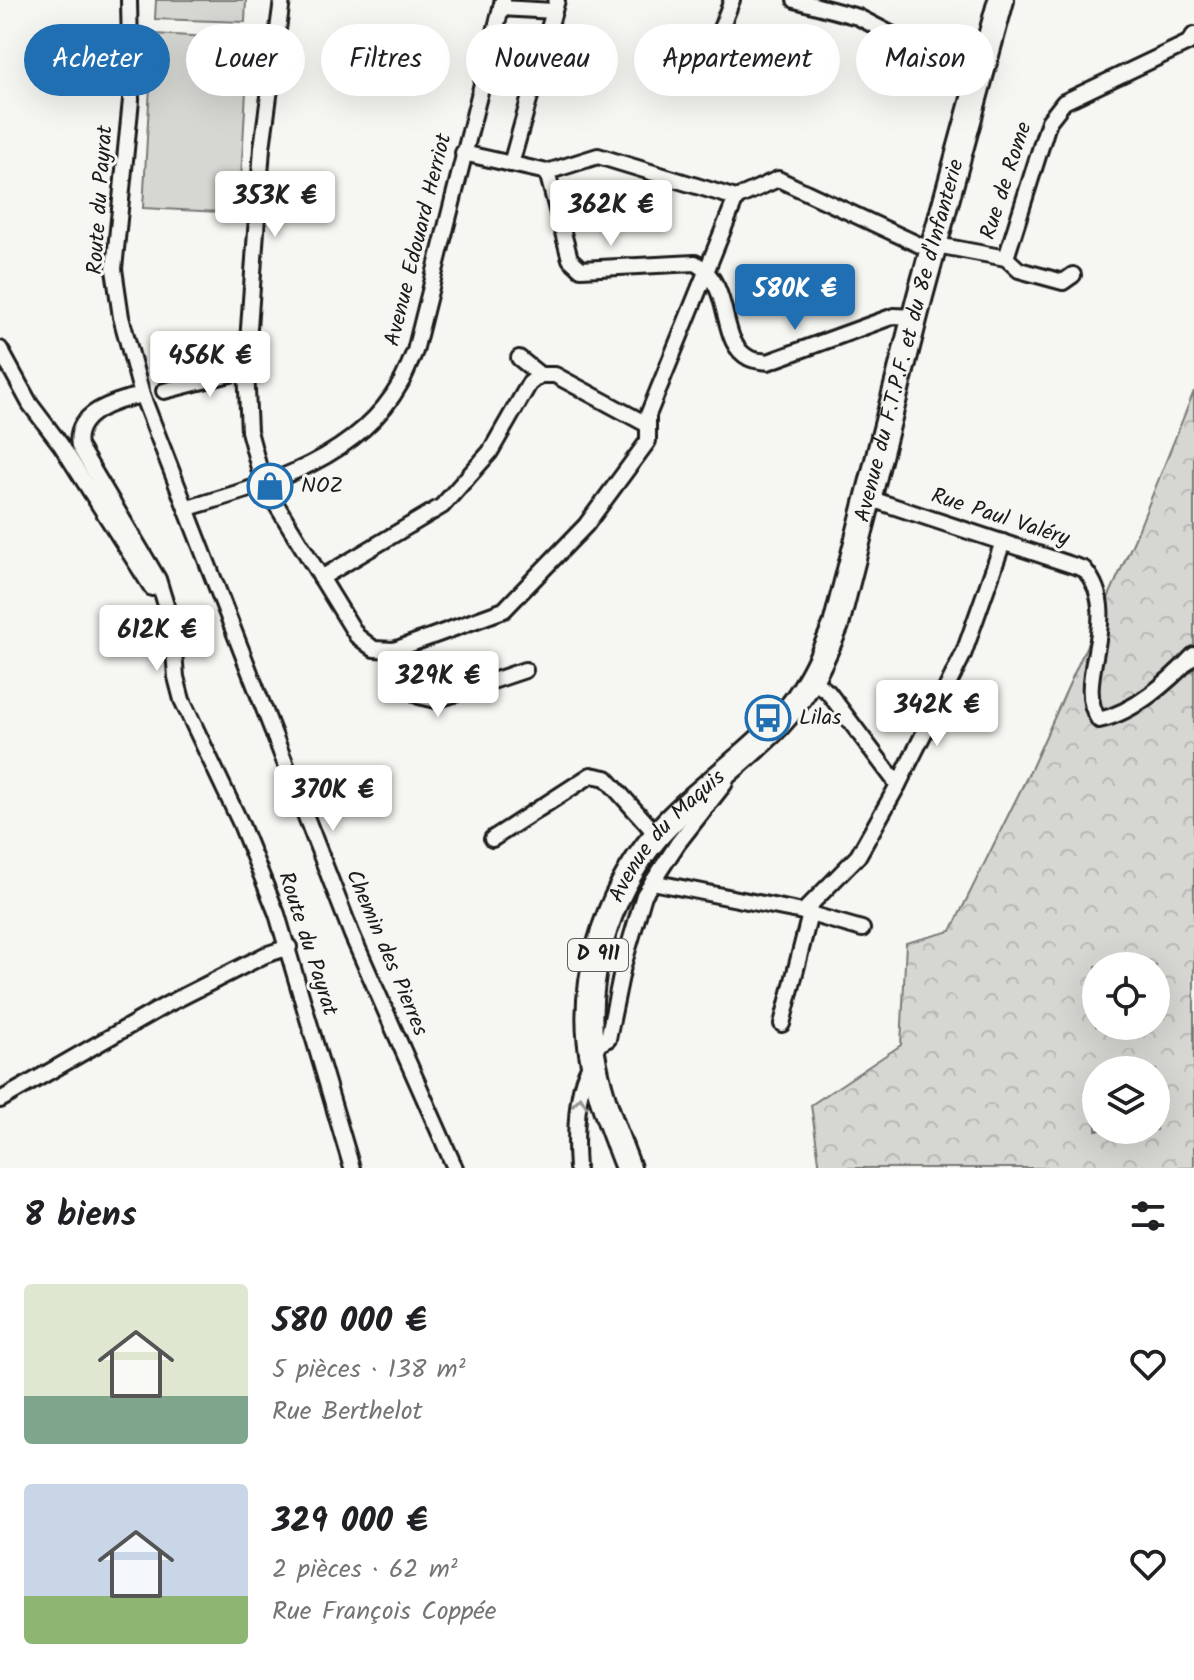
<!DOCTYPE html>
<html lang="fr">
<head>
<meta charset="utf-8">
<style>
	body { margin:0; font-family:Kalam,sans-serif; background:#f2f2f2; color:#202124; height:100vh; display:flex; flex-direction:column; font-size:30px; white-space:nowrap }
	* { box-sizing:border-box; margin:0 }
	p { font-size:26px; color:#757577 }
	.icon { flex:none; width:44px; height:44px; fill:none; stroke:currentColor; stroke-width:2; stroke-linecap:round; stroke-linejoin:round }
	.map { position:relative; height:1168px; overflow:hidden }
	.sheet { display:flex; flex-direction:column; background:#fff; flex:1 }
	.sheet>* { flex:none }
	.top-card { position:absolute; left:24px; top:24px; width:1146px; height:72px; display:flex; gap:16px }
	.tools { position:absolute; left:1082px; top:952px; display:grid; gap:16px }
	.tools a { display:grid; place-items:center; width:88px; height:88px; border-radius:50%; background:#fff; box-shadow:0 8px 32px #0002; font-size:40px }
	.price { position:absolute; translate:-50% -68px; padding:0 18px; border-radius:8px; background:#fff; color:#222; font-size:26px; line-height:52px; filter:drop-shadow(0 2px 4px #0008) }
	.price::after { content:''; position:absolute; left:50%; top:48px; width:24px; height:18px; margin-left:-12px; background:inherit; clip-path:polygon(0 0,100% 0,50% 100%) }
	.price.current { background:#1f6fb2; color:#fff }
	ul { padding:0; list-style:none }
	li { display:flex; align-items:center; gap:24px; height:200px; padding:0 24px }
	li span { display:grid; place-items:center; flex:none; width:224px; height:160px; border-radius:8px; color:#555 }
	li>.icon { margin-inline-start:auto }
	span .icon { width:96px; height:96px; fill:#fffc; stroke-width:1 }
	li b { font-size:34px }
	h2 { display:flex; justify-content:space-between; align-items:center; height:96px; padding:0 24px; font-size:34px }
	.tag { padding:0 28px; border-radius:36px; background:#fff; box-shadow:0 8px 32px #0002; font-size:28px; line-height:72px }
	.tag.current { background:#1f6fb2; color:#fff }
	.map>svg:first-child { display:block }
	.forest { fill:url(#forest-crowns); stroke:#797977; stroke-width:2; fill-rule:evenodd }
	.green { fill:#d6d6d2; stroke:#797977; stroke-width:2 }
	.lines { fill:none; stroke-linecap:round; stroke-linejoin:round }
	.minor-casing { stroke:#1c1c1c; stroke-width:20 }
	.primary-casing { stroke:#1c1c1c; stroke-width:30 }
	.minor { stroke:#f6f6f2; stroke-width:14 }
	.primary { stroke:#f6f6f2; stroke-width:24 }
	.oneway { stroke:#949492 }
	.labels { text-anchor:middle; dominant-baseline:central; stroke-width:6; stroke-linejoin:round; paint-order:stroke }
	.shield { fill:#f6f6f2; stroke:#5d5d5c; stroke-width:2 }
	.shield-label { font-size:20px; font-weight:bold; fill:#1c1c1c }
	.street-label { font-size:22px; fill:#1c1c1c; stroke:#f6f6f2 }
	.poi-label { font-size:22px; fill:#1c1c1c; stroke:#f6f6f2; text-anchor:start }
</style>
</head>
<body>
<div class="map">
<svg width="1194" height="1168" viewBox="0 0 1194 1168">
	<defs>
		<pattern id="forest-crowns" width="20" height="18" patternUnits="userSpaceOnUse" patternTransform="scale(2)"><rect width="20" height="18" fill="#d6d6d2"/><path d="M2 6a3 3 0 1 1 6 0M12 15a3 3 0 1 1 6 0" fill="none" stroke="#b7b7b4"/></pattern>
	</defs>
	<rect width="100%" height="100%" fill="#f6f6f2"/>
	<filter id="ink" filterUnits="userSpaceOnUse"><feTurbulence type="fractalNoise" baseFrequency=".0125" numOctaves="2"/><feDisplacementMap in="SourceGraphic" scale="16" xChannelSelector="R" yChannelSelector="G"/><feConvolveMatrix kernelMatrix="1 2 1 2 8 2 1 2 1" color-interpolation-filters="sRGB"/></filter>
	<g filter="url(#ink)">
		<path class="forest" d="M1194 391V1168H820L811 1105 901 1045 906 943 951 931 1032 767 1136 536ZM1096 966H1156V1026H1096ZM1096 1070H1156V1130H1096Z"/>
		<g class="green">
			<polygon points="156,0 246,0 245,22 155,19"/>
			<polygon points="153,34 249,39 239,213 143,208"/>
		</g>
		<g class="lines">
			<g class="minor-casing">
				<g id="minor">
					<polyline points="129,0 131,100 114,269 121,317 142,395 352,935 455,1168"/>
					<polyline points="282,0 262,148 246,370 249,431 263,483 357,636 374,649 394,650 504,610 586,525 648,441 648,415 736,198"/>
					<polyline points="795,0 858,17 978,79"/>
					<polyline points="501,8 554,11"/>
					<polyline points="728,42 718,36 732,0"/>
					<polyline points="463,153 547,172 598,156 736,198 778,179 926,248 942,246 1006,258 1049,121 1064,102 1188,43 1194,35"/>
					<polyline points="511,164 557,0"/>
					<path d="M547 172 570 259 581 269 695 263C735 286 717 342 749 358 754 361 763 361 768 362L894 316 915 317"/>
					<polyline points="1006,258 1019,270 1063,282 1073,275"/>
					<polyline points="0,349 30,404 61,445 152,588"/>
					<polyline points="519,358 540,375 555,375 648,425"/>
					<polyline points="164,391 246,370"/>
					<path d="M142 395C115 401 73 413 79 446L158 579 172 625 176 677 182 700 240 822 277 914 352 1168"/>
					<path d="M868 498 1084 569C1126 617 1071 680 1099 720 1135 712 1168 682 1194 655"/>
					<path d="M188 508C265 485 357 460 400 384 406 374 410 362 415 351L503 0"/>
					<polyline points="321,578 442,506 490,452 529,384 540,375"/>
					<polyline points="394,650 403,683 419,696 436,700 525,670"/>
					<polyline points="812,680 828,692 898,785"/>
					<polyline points="492,839 591,775 606,778 657,835"/>
					<polyline points="652,882 803,912 862,929"/>
					<polyline points="803,912 858,856 898,785 963,655 1003,542"/>
					<polyline points="782,1024 810,914"/>
					<polyline points="592,1048 608,1039 623,966 644,895 678,843 725,783 723,781"/>
					<polyline points="0,1100 166,1005 265,955 289,947"/>
					<path d="M577 1168C575 1141 575 1082 593 1062"/>
				</g>
			</g>
			<g class="primary-casing">
				<g id="primary">
					<path id="s1" d="M628 1168C615 1134 601 1100 594 1064 578 986 606 895 657 835 693 794 741 763 778 724 806 694 821 661 836 625L920 296 1001 0"/>
				</g>
			</g>
			<use href="#minor" class="minor"/>
			<use href="#primary" class="primary"/>
		</g>
		<defs><path id="oneway-chevron" d="M-2-3.5L2.5 0L-2 3.5" fill="none" stroke-width="1.6" stroke-linecap="round" stroke-linejoin="round" transform="scale(2)"/></defs>
		<use class="oneway" href="#oneway-chevron" transform="translate(580 1102) rotate(-84)"/>
	</g>
	<defs>
		<g id="shop-ring" transform="scale(2.3)"><circle r="9.5" fill="#f6f6f2" stroke="#1f6fb2" stroke-width="1.5"/><path d="M-5-2.5h2.3a2.7 3.5 0 0 1 5.4 0H5L5.5 6h-11ZM-1.5-2.5h3a1.5 2.3 0 0 0-3 0Z" fill="#1f6fb2"/></g>
		<g id="bus-ring" transform="scale(2.3)"><circle r="9.5" fill="#f6f6f2" stroke="#1f6fb2" stroke-width="1.5"/><path d="M-5-6H5V4H4V6H2V4H-2V6H-4V4H-5ZM-3.5-4V0h7V-4ZM-3.5 1.2v1.5H-2V1.2ZM2 1.2v1.5H3.5V1.2Z" fill="#1f6fb2"/></g>
	</defs>
	<g fill-rule="evenodd">
		<use href="#shop-ring" x="270" y="486"/>
		<use href="#bus-ring" x="768" y="718"/>
	</g>
	<g class="labels">
		<rect class="shield" x="568" y="939" width="60" height="32" rx="6"/>
		<g class="shield-label">
			<text x="598" y="955">D 911</text>
		</g>
		<g class="street-label">
			<text transform="translate(1007 181) rotate(-72)">Rue de Rome</text>
			<text transform="translate(101 200) rotate(-86)">Route du Payrat</text>
			<text transform="translate(419 240) rotate(-76)">Avenue Edouard Herriot</text>
			<text stroke="none"><textPath href="#s1" startOffset="928">Avenue du F.T.P.F. et du 8e d'Infanterie</textPath></text>
			<text transform="translate(1000 518) rotate(18)">Rue Paul Valéry</text>
			<text stroke="none"><textPath href="#s1" startOffset="360">Avenue du Maquis</textPath></text>
			<text transform="translate(307 944) rotate(72)">Route du Payrat</text>
			<text transform="translate(386 953) rotate(67)">Chemin des Pierres</text>
		</g>
		<g class="poi-label">
			<text x="301" y="486">NOZ</text>
			<text x="799" y="718">Lilas</text>
		</g>
	</g>
</svg>
<div class="tools">
<a><svg class="icon" aria-label="locate" viewBox="0 0 24 24"><circle cx="12" cy="12" r="6"/><path d="M12 2v4M12 18v4M2 12h4M18 12h4"/></svg></a>
<a><svg class="icon" aria-label="layers" viewBox="0 0 24 24"><path d="M12 4l9 5-9 5-9-5zM3 14l9 5 9-5"/></svg></a>
</div>
<b class="price" style="left:275px;top:239px">353K €</b>
<b class="price" style="left:611px;top:248px">362K €</b>
<b class="price current" style="left:795px;top:332px">580K €</b>
<b class="price" style="left:210px;top:399px">456K €</b>
<b class="price" style="left:157px;top:673px">612K €</b>
<b class="price" style="left:438px;top:719px">329K €</b>
<b class="price" style="left:937px;top:748px">342K €</b>
<b class="price" style="left:333px;top:833px">370K €</b>
<div class="top-card">
<a class="tag current">Acheter</a>
<a class="tag">Louer</a>
<a class="tag">Filtres</a>
<a class="tag">Nouveau</a>
<a class="tag">Appartement</a>
<a class="tag">Maison</a>
</div>
</div>
<section class="sheet">
<h2>8 biens<svg class="icon" aria-label="filters" viewBox="0 0 24 24"><path d="M4 7h16M4 17h16"/><circle cx="9" cy="7" r="2"/><circle cx="15" cy="17" r="2"/></svg></h2>
<ul>
<li><span style="background:linear-gradient(#dfe7d0 70%,#7fa58c 0)"><svg class="icon" aria-label="home" viewBox="0 0 24 24"><path d="M3 11l9-7 9 7M6 9v11h12V9"/></svg></span><div><b>580 000 €</b><p>5 pièces · 138 m²</p><p>Rue Berthelot</p></div><svg class="icon" aria-label="heart" viewBox="0 0 24 24"><path d="M12 20l-8-8c-3-5 5-10 8-4 3-6 11-1 8 4z"/></svg></li>
<li><span style="background:linear-gradient(#c9d6e8 70%,#8fb573 0)"><svg class="icon" aria-label="home" viewBox="0 0 24 24"><path d="M3 11l9-7 9 7M6 9v11h12V9"/></svg></span><div><b>329 000 €</b><p>2 pièces · 62 m²</p><p>Rue François Coppée</p></div><svg class="icon" aria-label="heart" viewBox="0 0 24 24"><path d="M12 20l-8-8c-3-5 5-10 8-4 3-6 11-1 8 4z"/></svg></li>
</ul>
</section>
</body>
</html>
